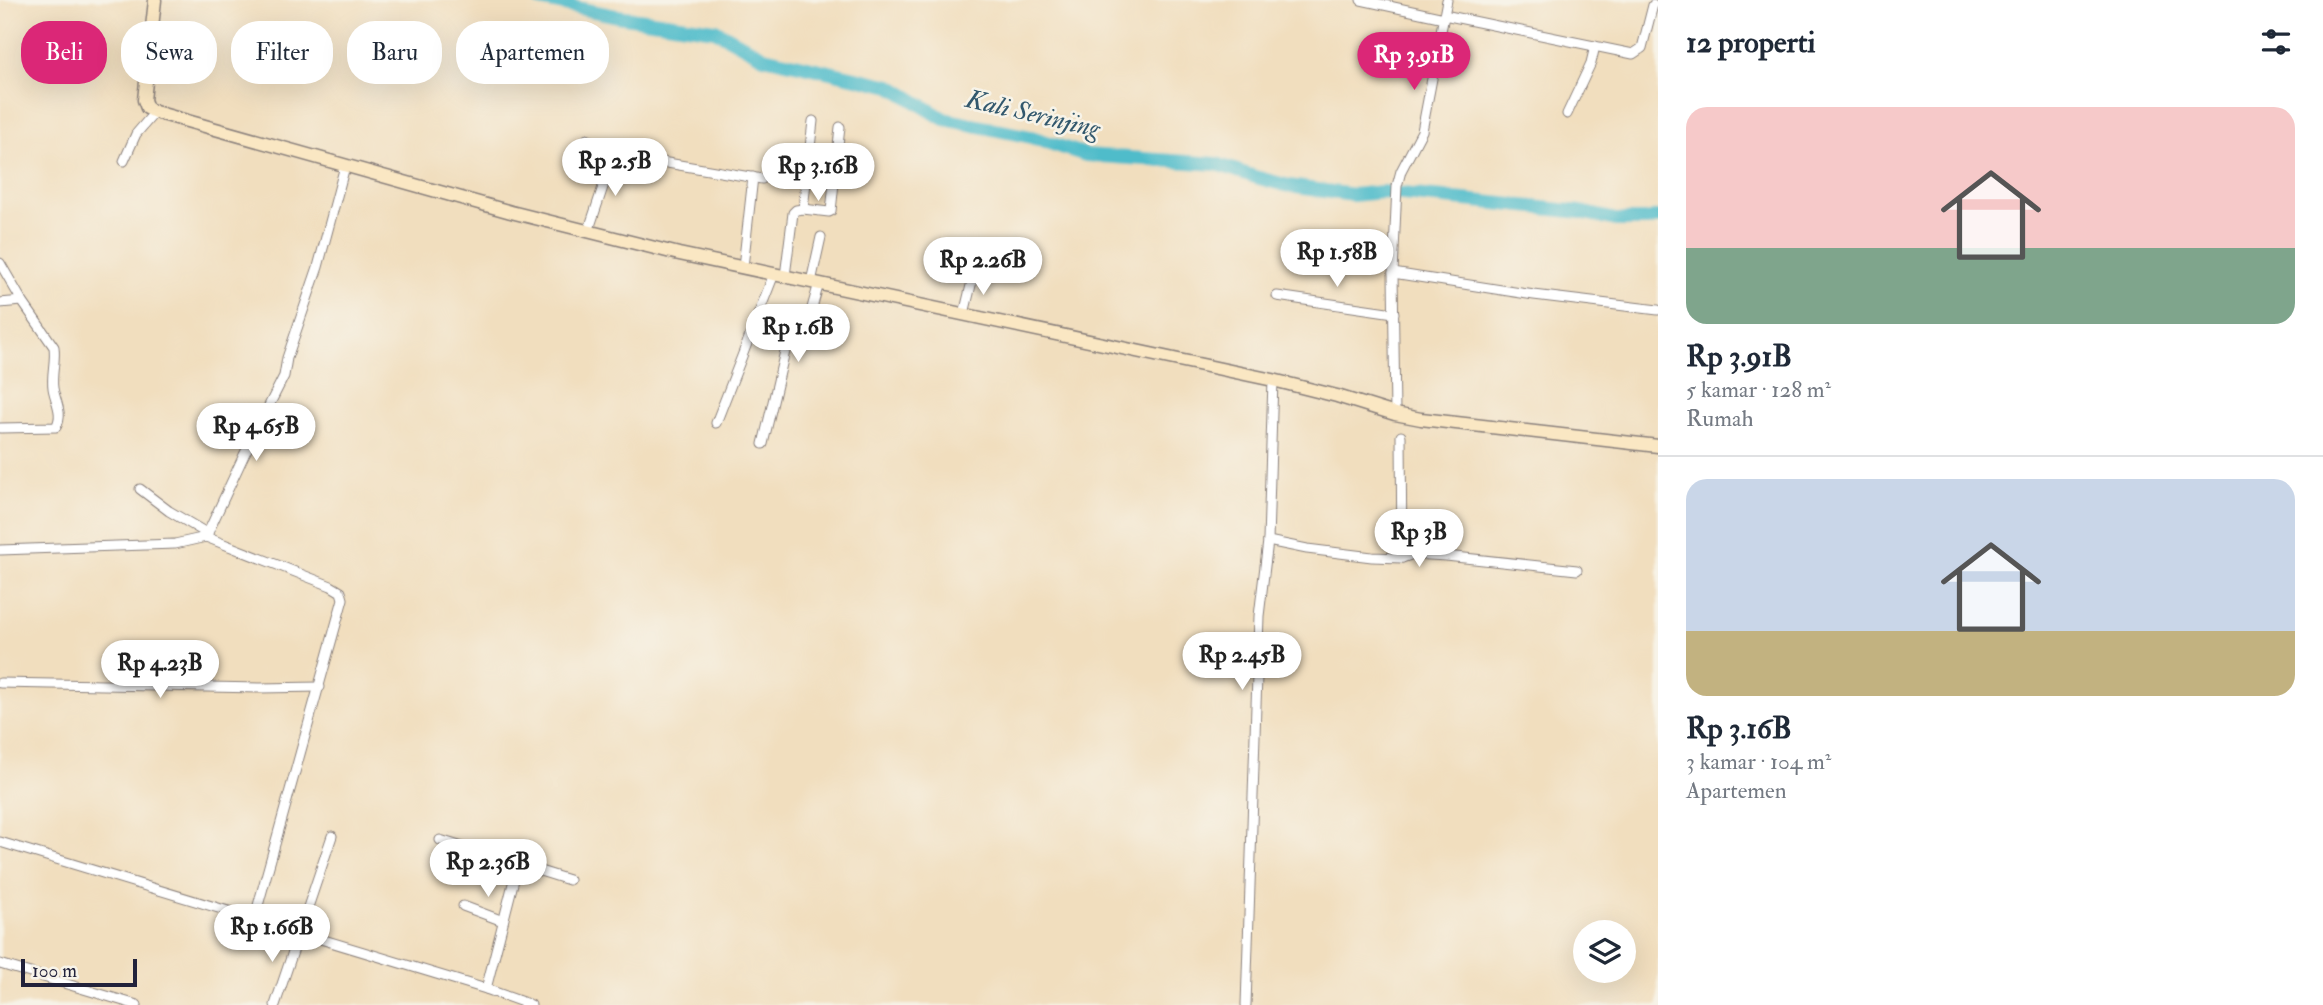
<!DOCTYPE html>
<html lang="id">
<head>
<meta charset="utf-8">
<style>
	body { margin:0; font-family:"IM FELL Double Pica",serif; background:#f2f2f3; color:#1f2937; height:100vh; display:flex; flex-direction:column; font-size:26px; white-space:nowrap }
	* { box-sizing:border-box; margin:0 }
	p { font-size:23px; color:#747a83 }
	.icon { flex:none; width:38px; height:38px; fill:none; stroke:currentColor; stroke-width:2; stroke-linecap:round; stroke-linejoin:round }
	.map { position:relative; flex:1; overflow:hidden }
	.sheet { display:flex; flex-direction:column; background:#fff; width:665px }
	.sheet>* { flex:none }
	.guide { position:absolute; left:21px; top:21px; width:665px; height:63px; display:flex; gap:14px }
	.fabs { position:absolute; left:1573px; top:920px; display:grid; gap:14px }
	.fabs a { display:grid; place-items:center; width:63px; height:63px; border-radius:50%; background:#fff; box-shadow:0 7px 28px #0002; font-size:35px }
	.scale { position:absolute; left:21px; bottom:18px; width:116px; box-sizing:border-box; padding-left:7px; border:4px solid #22223b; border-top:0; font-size:19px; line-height:24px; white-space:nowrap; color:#22223b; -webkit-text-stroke:5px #f7f3e8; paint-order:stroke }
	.price { position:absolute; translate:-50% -60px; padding:0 16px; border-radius:24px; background:#fff; color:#222; font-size:23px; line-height:46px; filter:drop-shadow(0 2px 4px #0008) }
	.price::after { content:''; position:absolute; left:50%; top:42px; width:21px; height:16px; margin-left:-10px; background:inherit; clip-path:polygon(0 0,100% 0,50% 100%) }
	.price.current { background:#db2777; color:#fff }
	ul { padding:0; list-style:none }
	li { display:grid; align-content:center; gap:14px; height:371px; padding:0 28px }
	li+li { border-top:2px solid #e0e1e3 }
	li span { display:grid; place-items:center; height:217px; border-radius:21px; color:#555 }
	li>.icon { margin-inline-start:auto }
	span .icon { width:126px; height:126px; fill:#fffc; stroke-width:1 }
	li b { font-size:30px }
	h2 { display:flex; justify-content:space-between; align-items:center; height:84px; padding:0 28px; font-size:30px }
	.chip { padding:0 24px; border-radius:28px; background:#fff; box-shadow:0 7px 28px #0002; font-size:24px; line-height:63px }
	.chip.current { background:#db2777; color:#fff }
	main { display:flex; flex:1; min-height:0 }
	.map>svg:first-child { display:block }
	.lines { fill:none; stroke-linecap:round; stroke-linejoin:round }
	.river { stroke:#4fbcca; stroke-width:14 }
	.street-casing { stroke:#8a807c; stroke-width:11 }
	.secondary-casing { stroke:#8a807c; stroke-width:15 }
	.street { stroke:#fff; stroke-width:9 }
	.secondary { stroke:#fae7c3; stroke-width:12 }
	.labels { text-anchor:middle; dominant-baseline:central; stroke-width:5; stroke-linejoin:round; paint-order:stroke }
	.water-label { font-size:26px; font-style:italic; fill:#32586d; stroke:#f7f3e8 }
</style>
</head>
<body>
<main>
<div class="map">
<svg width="1658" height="1005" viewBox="0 0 1658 1005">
	<rect width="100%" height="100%" fill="#f7f3e8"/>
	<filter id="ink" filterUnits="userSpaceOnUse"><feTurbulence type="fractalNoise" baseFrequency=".0143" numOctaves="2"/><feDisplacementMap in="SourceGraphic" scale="14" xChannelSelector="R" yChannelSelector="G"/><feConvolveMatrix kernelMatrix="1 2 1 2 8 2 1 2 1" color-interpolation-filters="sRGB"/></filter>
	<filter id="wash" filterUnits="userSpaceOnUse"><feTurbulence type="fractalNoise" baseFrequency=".00686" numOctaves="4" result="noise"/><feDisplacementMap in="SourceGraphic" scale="28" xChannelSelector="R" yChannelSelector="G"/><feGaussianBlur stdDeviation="1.57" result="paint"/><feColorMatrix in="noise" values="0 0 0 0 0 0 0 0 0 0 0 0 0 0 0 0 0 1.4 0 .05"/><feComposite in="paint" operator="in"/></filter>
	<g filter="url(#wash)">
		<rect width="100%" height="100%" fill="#f1debe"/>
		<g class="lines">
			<polyline class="river" points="539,0 617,16 715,30 764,57 891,86 944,119 1031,137 1086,155 1217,164 1255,177 1289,186 1353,195 1382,192 1455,199 1581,212 1616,220 1647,220 1658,217"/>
		</g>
	</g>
	<g filter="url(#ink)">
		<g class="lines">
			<g class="street-casing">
				<g id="street">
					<polyline points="1361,0 1444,18"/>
					<polyline points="1444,15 1633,54 1642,48 1653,5"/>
					<polyline points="1567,114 1591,63 1595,46"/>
					<polyline points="587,139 614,154 762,179"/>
					<polyline points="124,161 136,134 155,112"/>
					<polyline points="803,209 829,212 831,211 840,127"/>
					<polyline points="588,232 614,154"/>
					<path d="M0 263 22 301 54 347C56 361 51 374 53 388 55 401 64 414 56 427L0 428"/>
					<polyline points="743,267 753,177"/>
					<polyline points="1393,273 1534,295 1658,310"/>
					<polyline points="785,276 793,213 796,210 803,209 813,121"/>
					<polyline points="811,282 821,237"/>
					<polyline points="1277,296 1394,313"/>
					<polyline points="0,303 22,301"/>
					<polyline points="964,314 974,273"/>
					<polyline points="1395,414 1393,273 1397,186 1401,171 1422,131 1447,0"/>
					<polyline points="716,423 774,274"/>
					<polyline points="1401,436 1402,558"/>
					<polyline points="763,444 786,347 789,343 805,333 819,283"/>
					<polyline points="140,489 169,511 208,534"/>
					<polyline points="206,537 331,586 341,592 343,599 254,920"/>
					<polyline points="1268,541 1307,549 1372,557 1402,558 1413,554 1446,556 1577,570"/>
					<polyline points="0,550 175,544 206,537 244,455 284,376 287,358 318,267 345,166"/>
					<polyline points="0,683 260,688 320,687"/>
					<polyline points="440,840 569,880"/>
					<polyline points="0,842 486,989 531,1005"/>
					<polyline points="463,906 503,921"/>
					<polyline points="0,964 137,1005"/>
					<polyline points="486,989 518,864"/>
					<polyline points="275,1005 332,836"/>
					<polyline points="1246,1005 1259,616 1268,541 1273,380"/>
				</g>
			</g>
			<g class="secondary-casing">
				<polyline id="secondary" points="155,0 144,100 147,108 155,112 511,212 679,254 1273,380 1337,396 1395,414 1421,419 1658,446"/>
			</g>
			<use href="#street" class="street"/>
			<use href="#secondary" class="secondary"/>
		</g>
	</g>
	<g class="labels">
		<g class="water-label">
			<text transform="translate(1033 114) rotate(13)">Kali Serinjing</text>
		</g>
	</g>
</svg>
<div class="fabs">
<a><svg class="icon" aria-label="layers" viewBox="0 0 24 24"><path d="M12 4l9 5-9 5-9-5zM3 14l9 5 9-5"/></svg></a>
</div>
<div class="scale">100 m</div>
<b class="price current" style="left:1414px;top:92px">Rp 3.91B</b>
<b class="price" style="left:615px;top:198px">Rp 2.5B</b>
<b class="price" style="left:818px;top:203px">Rp 3.16B</b>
<b class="price" style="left:1337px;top:289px">Rp 1.58B</b>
<b class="price" style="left:983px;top:297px">Rp 2.26B</b>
<b class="price" style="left:798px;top:364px">Rp 1.6B</b>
<b class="price" style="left:256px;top:463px">Rp 4.65B</b>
<b class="price" style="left:1419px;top:569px">Rp 3B</b>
<b class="price" style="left:1242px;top:692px">Rp 2.45B</b>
<b class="price" style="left:160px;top:700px">Rp 4.23B</b>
<b class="price" style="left:488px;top:899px">Rp 2.36B</b>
<b class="price" style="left:272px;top:964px">Rp 1.66B</b>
<div class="guide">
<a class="chip current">Beli</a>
<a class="chip">Sewa</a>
<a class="chip">Filter</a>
<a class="chip">Baru</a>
<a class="chip">Apartemen</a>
</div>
</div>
<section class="sheet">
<h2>12 properti<svg class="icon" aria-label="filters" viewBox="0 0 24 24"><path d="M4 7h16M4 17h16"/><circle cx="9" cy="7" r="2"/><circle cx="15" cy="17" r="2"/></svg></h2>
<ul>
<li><span style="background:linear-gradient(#f6c9c9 65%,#7fa58c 0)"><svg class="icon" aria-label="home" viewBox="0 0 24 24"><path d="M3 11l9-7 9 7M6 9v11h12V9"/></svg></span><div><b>Rp 3.91B</b><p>5 kamar · 128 m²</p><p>Rumah</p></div></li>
<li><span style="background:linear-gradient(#c9d6e8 70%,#c2b280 0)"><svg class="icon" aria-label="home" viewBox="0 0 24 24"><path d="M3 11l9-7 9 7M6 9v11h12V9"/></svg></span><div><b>Rp 3.16B</b><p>3 kamar · 104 m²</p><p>Apartemen</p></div></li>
</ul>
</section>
</main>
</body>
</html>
